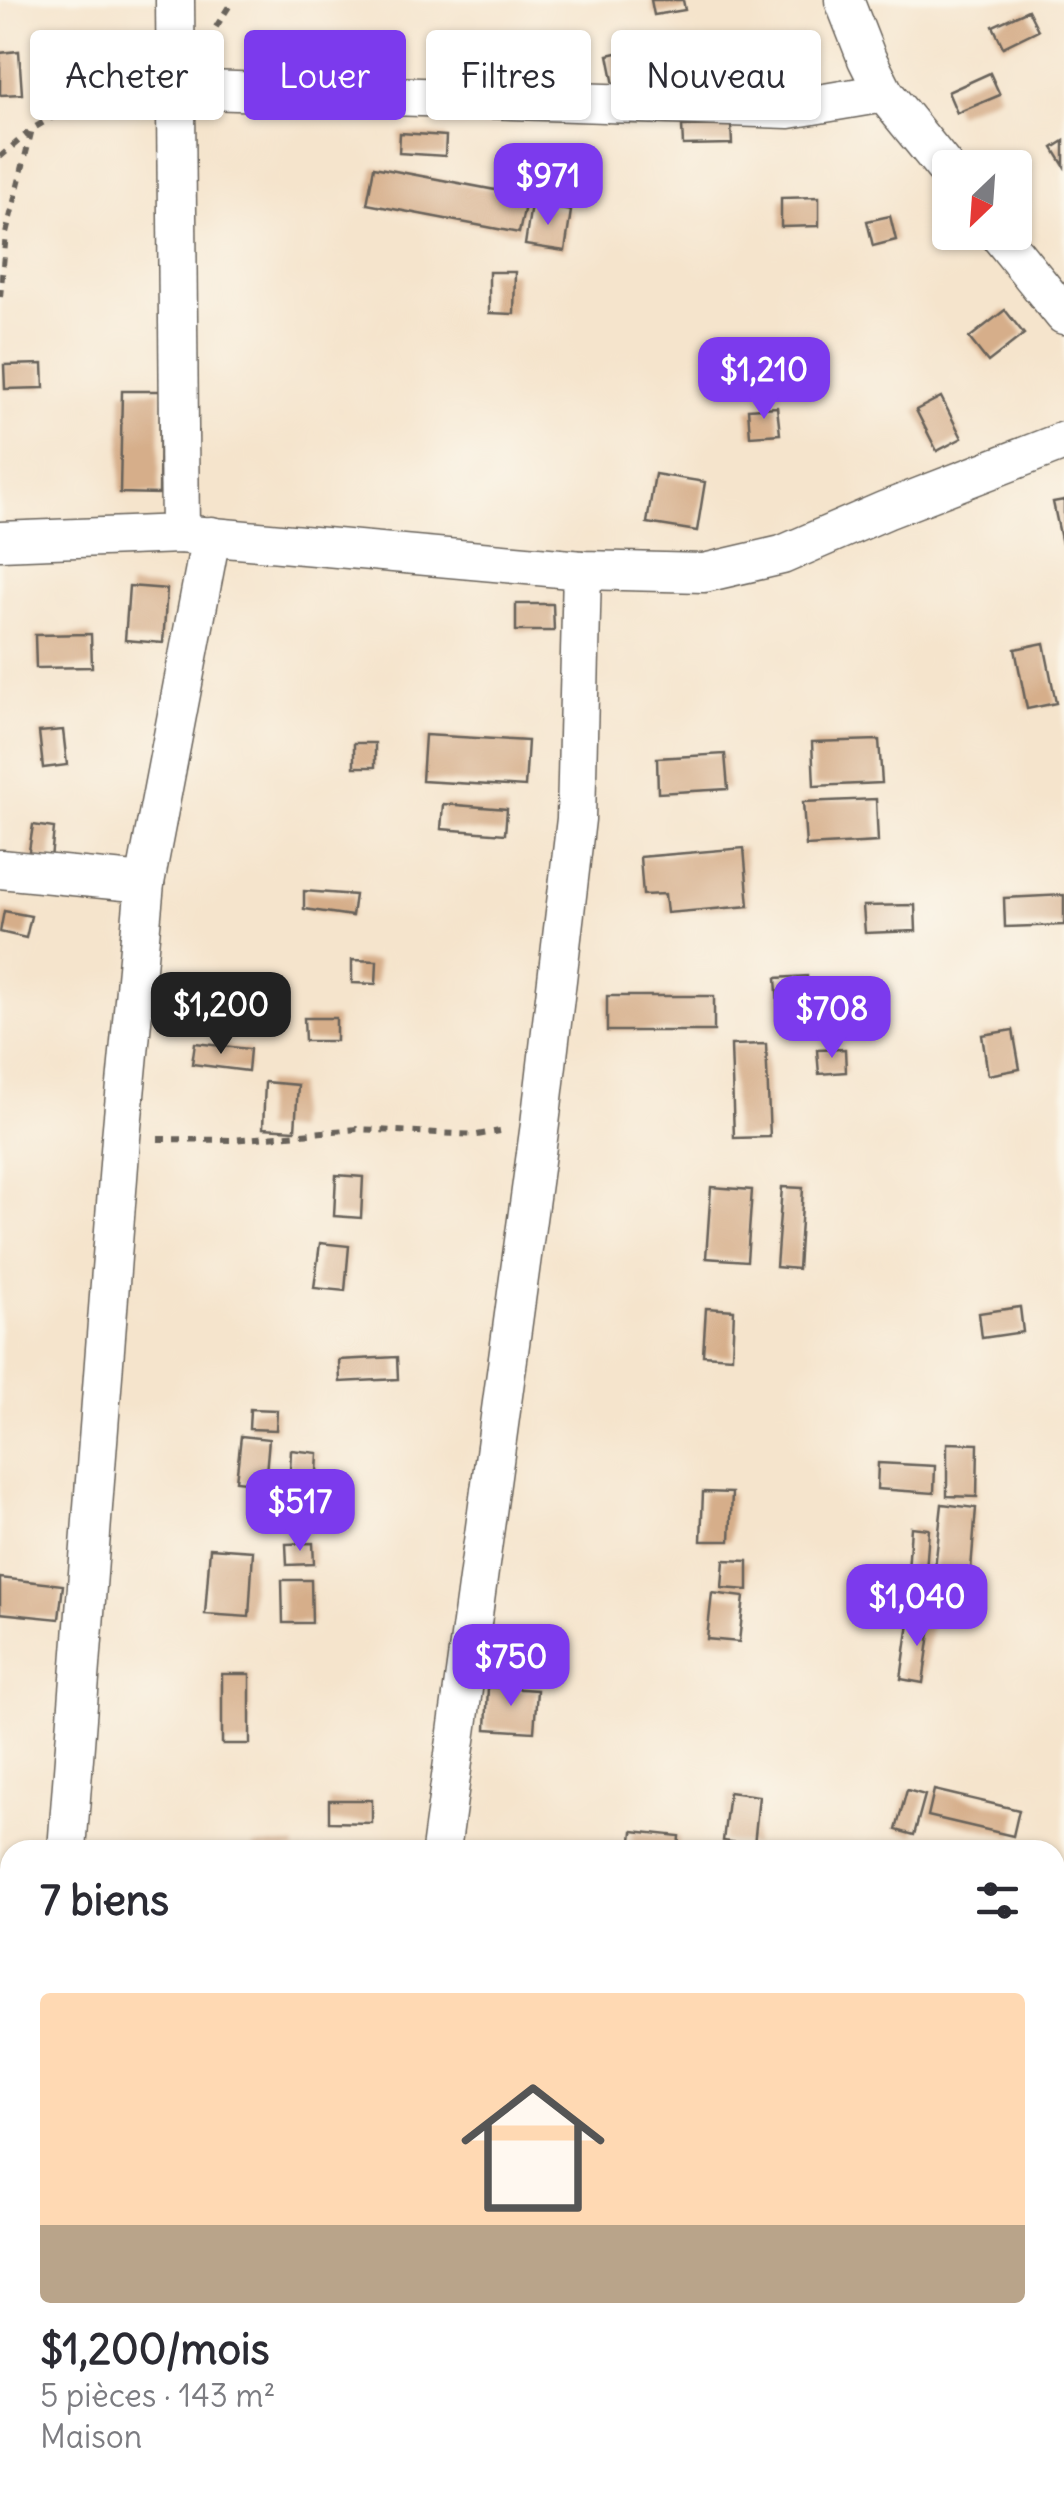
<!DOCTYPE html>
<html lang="fr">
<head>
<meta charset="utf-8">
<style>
	body { margin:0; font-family:Delius,sans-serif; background:#f2f2f3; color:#2b2b33; height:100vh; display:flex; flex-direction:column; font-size:38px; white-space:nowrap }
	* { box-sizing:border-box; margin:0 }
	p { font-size:32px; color:#7c7c81 }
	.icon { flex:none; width:55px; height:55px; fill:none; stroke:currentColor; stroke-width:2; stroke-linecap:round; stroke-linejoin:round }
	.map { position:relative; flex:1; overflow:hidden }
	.sheet { position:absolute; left:0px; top:1840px; width:1065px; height:672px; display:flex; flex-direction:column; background:#fff; border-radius:30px 30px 0 0; box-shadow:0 2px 8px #0004 }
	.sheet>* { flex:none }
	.hud { position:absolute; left:30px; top:30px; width:1005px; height:90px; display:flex; gap:20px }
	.needle { width:65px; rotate:205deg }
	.controls { position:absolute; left:932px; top:150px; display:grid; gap:20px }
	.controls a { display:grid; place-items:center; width:100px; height:100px; border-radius:10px; background:#fff; box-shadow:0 2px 8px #0004; font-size:50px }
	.price { position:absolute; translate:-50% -85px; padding:0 22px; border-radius:20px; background:#7c3aed; color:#fff; font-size:32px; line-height:65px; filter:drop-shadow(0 2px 5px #0008) }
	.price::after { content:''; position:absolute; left:50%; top:60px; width:30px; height:22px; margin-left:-15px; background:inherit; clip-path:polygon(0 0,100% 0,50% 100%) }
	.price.current { background:#222; color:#fff }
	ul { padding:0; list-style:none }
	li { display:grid; align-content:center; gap:20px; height:530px; padding:0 40px }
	li span { display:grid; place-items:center; height:310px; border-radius:10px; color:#555 }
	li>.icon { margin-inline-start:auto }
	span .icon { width:180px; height:180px; fill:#fffc; stroke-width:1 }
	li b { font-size:42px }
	h2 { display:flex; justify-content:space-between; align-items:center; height:120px; padding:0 40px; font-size:42px }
	.pill { padding:0 35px; border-radius:10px; background:#fff; box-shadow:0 2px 8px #0004; font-size:35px; line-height:90px }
	.pill.current { background:#7c3aed; color:#fff }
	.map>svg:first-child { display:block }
	.building { fill:#d6ae8a }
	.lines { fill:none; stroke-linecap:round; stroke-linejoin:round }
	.minor-casing { stroke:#68625a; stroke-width:41 }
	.path { stroke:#68625a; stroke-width:6; stroke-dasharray:8 8; stroke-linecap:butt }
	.minor { stroke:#fff; stroke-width:38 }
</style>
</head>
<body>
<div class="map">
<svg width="1064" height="2511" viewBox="0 0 1064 2511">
	<rect width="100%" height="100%" fill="#fbf7ec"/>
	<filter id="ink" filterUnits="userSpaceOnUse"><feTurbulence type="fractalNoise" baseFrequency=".01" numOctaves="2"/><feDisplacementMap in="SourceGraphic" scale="20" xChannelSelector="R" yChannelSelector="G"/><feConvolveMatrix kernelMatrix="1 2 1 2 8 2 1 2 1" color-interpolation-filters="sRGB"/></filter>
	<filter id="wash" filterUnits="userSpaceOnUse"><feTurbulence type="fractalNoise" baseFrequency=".0048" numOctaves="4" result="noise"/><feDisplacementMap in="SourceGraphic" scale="40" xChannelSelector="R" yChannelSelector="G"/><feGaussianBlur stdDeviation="2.25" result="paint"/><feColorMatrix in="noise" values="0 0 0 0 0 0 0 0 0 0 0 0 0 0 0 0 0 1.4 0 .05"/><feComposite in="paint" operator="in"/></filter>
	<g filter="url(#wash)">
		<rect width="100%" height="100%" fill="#f5e4cc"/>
		<g id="blocks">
			<g class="building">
				<polygon points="651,0 683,0 685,10 654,15"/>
				<polygon points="1028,10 1038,30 1003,47 993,26"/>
				<polygon points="630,50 638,96 617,100 608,55"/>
				<polygon points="19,51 22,94 0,95 0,53"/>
				<polygon points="990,73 1000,95 957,113 948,92"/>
				<polygon points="731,125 732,144 683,145 682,126"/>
				<polygon points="400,133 446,136 445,156 399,153"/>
				<polygon points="1064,141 1064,166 1053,148"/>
				<polygon points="374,167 527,196 519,233 367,204"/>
				<polygon points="819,197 819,226 781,227 781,198"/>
				<polygon points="531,204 571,211 565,251 525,245"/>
				<polygon points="890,216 896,240 873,246 867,221"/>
				<polygon points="489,272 515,272 514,314 489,313"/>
				<polygon points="1005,310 1024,334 988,362 969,338"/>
				<polygon points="43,364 44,388 5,389 4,365"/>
				<polygon points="122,391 160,391 159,494 120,493"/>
				<polygon points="941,397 962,438 937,451 916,410"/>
				<polygon points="777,407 780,434 750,436 748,409"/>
				<polygon points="655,474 705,482 697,531 647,523"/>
				<polygon points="1064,500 1064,544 1062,544 1053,502"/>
				<polygon points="129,586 167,589 163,643 125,640"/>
				<polygon points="516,604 553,604 554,631 516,631"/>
				<polygon points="91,634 92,667 36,668 35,635"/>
				<polygon points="1044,643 1056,703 1027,709 1015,649"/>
				<polygon points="63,730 67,765 43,768 39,732"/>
				<polygon points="425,735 528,741 525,787 422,781"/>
				<polygon points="879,740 882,783 814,786 812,742"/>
				<rect x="354" y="743" width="21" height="24"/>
				<polygon points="725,754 728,789 658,793 657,758"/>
				<polygon points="876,799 878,842 806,846 803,802"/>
				<polygon points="443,804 507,809 505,834 441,829"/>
				<polygon points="33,825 54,828 51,859 28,857"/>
				<polygon points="744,848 749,906 667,913 665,894 643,895 640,857"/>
				<polygon points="304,891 355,895 352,916 304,909"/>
				<polygon points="1064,895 1064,925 1005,927 1004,898"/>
				<polygon points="915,905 916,931 865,933 863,906"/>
				<polygon points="4,911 31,916 26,938 0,932"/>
				<polygon points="352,960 377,961 376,984 352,983"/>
				<polygon points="807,976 810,1020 779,1022 776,978"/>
				<rect x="607" y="996" width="107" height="35"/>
				<polygon points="304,1018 336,1018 336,1041 305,1041"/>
				<polygon points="1013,1030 1020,1069 988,1075 982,1035"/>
				<polygon points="195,1043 250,1049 248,1071 192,1064"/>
				<polygon points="766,1044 770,1137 734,1138 731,1045"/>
				<polygon points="845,1049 846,1072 819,1074 817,1050"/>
				<polygon points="265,1082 298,1085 295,1130 263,1128"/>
				<polygon points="336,1175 363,1177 361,1218 334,1216"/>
				<polygon points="711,1187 752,1190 747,1261 706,1258"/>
				<polygon points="782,1187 803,1188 798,1269 776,1267"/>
				<polygon points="320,1243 349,1246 345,1291 314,1288"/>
				<polygon points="1020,1307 1023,1332 982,1338 979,1313"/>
				<polygon points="706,1308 734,1310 732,1357 703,1355"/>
				<polygon points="397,1357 398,1379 340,1382 339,1360"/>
				<polygon points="250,1409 277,1410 276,1430 249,1429"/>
				<polygon points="241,1436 269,1439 265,1484 236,1481"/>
				<polygon points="947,1443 978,1444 977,1497 947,1496"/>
				<polygon points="291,1450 318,1453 317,1473 290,1472"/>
				<polygon points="878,1463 935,1466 934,1493 877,1489"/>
				<polygon points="703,1492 732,1493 730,1541 701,1541"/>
				<polygon points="942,1504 976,1508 968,1606 931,1604"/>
				<polygon points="911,1527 929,1529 926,1572 908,1572"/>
				<polygon points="313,1543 314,1564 287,1565 286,1544"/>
				<polygon points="210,1548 253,1551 249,1617 205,1614"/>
				<polygon points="724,1560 748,1561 748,1590 722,1588"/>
				<polygon points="0,1578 63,1585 59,1619 0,1613"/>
				<polygon points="282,1580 311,1580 312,1623 283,1623"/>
				<polygon points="712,1593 744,1597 739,1642 707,1639"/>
				<polygon points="910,1616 932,1619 923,1683 901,1679"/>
				<rect x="222" y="1674" width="28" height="70"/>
				<polygon points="488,1687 537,1690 534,1732 486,1729"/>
				<polygon points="907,1790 925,1795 914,1835 896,1830"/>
				<polygon points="934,1790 1019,1810 1013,1836 928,1816"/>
				<polygon points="729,1792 759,1796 754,1845 723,1841"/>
				<polygon points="329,1800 372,1800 372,1823 329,1822"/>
				<polygon points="633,1831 679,1836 678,1850 631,1850"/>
				<polygon points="295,1845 295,1850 254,1850 254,1846"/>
				<polygon points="1064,2331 1064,2367 1055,2364"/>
				<polygon points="1055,2462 1064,2463 1064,2498 1055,2497"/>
				<polygon points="75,2502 109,2502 108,2511 74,2511"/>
				<polygon points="235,2502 269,2502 265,2511 231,2511"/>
				<polygon points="1012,2502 1022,2502 1050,2511 1010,2511"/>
			</g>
		</g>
	</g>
	<g filter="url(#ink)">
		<use href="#blocks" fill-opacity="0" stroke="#68625a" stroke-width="2.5"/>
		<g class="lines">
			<g class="minor-casing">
				<g id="minor">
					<polyline points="175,0 180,534"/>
					<polyline points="844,0 867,59 884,93 950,174"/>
					<polyline points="175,89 789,109 884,93"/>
					<polyline points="997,232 1064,315"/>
					<polyline points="0,541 180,534 582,570 704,573 782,555 886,510 1064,441"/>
					<polyline points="0,869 145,883"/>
					<polyline points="67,1850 121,1138 145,883 211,536"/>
					<polyline points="441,1850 540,1124 576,819 582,570"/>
					<polyline points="0,1919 10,1920"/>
					<polyline points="1055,2008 1064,1976"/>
					<polyline points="1055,2125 1064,2128"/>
					<polyline points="445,2502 446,2511"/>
					<polyline points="4,2511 10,2465"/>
					<polyline points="876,2511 879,2502"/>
				</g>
			</g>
			<g class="path">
				<polyline points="216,27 233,0"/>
				<polyline points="0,157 29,132"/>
				<path d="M0 297 6 234 32 129C70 106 93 97 137 93"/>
				<polyline points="158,1139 233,1140 357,1129 477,1135 500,1131"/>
			</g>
			<use href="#minor" class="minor"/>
		</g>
	</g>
</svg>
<div class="controls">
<a><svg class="needle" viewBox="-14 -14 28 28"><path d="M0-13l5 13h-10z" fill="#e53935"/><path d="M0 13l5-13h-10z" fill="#7c7c81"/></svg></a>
</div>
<b class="price" style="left:548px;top:228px">$971</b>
<b class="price" style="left:764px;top:422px">$1,210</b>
<b class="price current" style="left:221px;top:1057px">$1,200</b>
<b class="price" style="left:832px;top:1061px">$708</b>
<b class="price" style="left:300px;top:1554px">$517</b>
<b class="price" style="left:917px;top:1649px">$1,040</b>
<b class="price" style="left:511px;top:1709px">$750</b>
<div class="hud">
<a class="pill">Acheter</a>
<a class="pill current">Louer</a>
<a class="pill">Filtres</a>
<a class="pill">Nouveau</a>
</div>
<section class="sheet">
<h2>7 biens<svg class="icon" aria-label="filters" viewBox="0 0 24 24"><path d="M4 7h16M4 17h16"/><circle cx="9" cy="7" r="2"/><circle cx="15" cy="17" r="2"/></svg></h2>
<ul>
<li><span style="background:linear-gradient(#ffd9b3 75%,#b9a48a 0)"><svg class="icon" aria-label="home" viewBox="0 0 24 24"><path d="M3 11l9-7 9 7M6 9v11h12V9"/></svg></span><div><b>$1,200/mois</b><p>5 pièces · 143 m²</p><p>Maison</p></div></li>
</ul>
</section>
</div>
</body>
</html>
